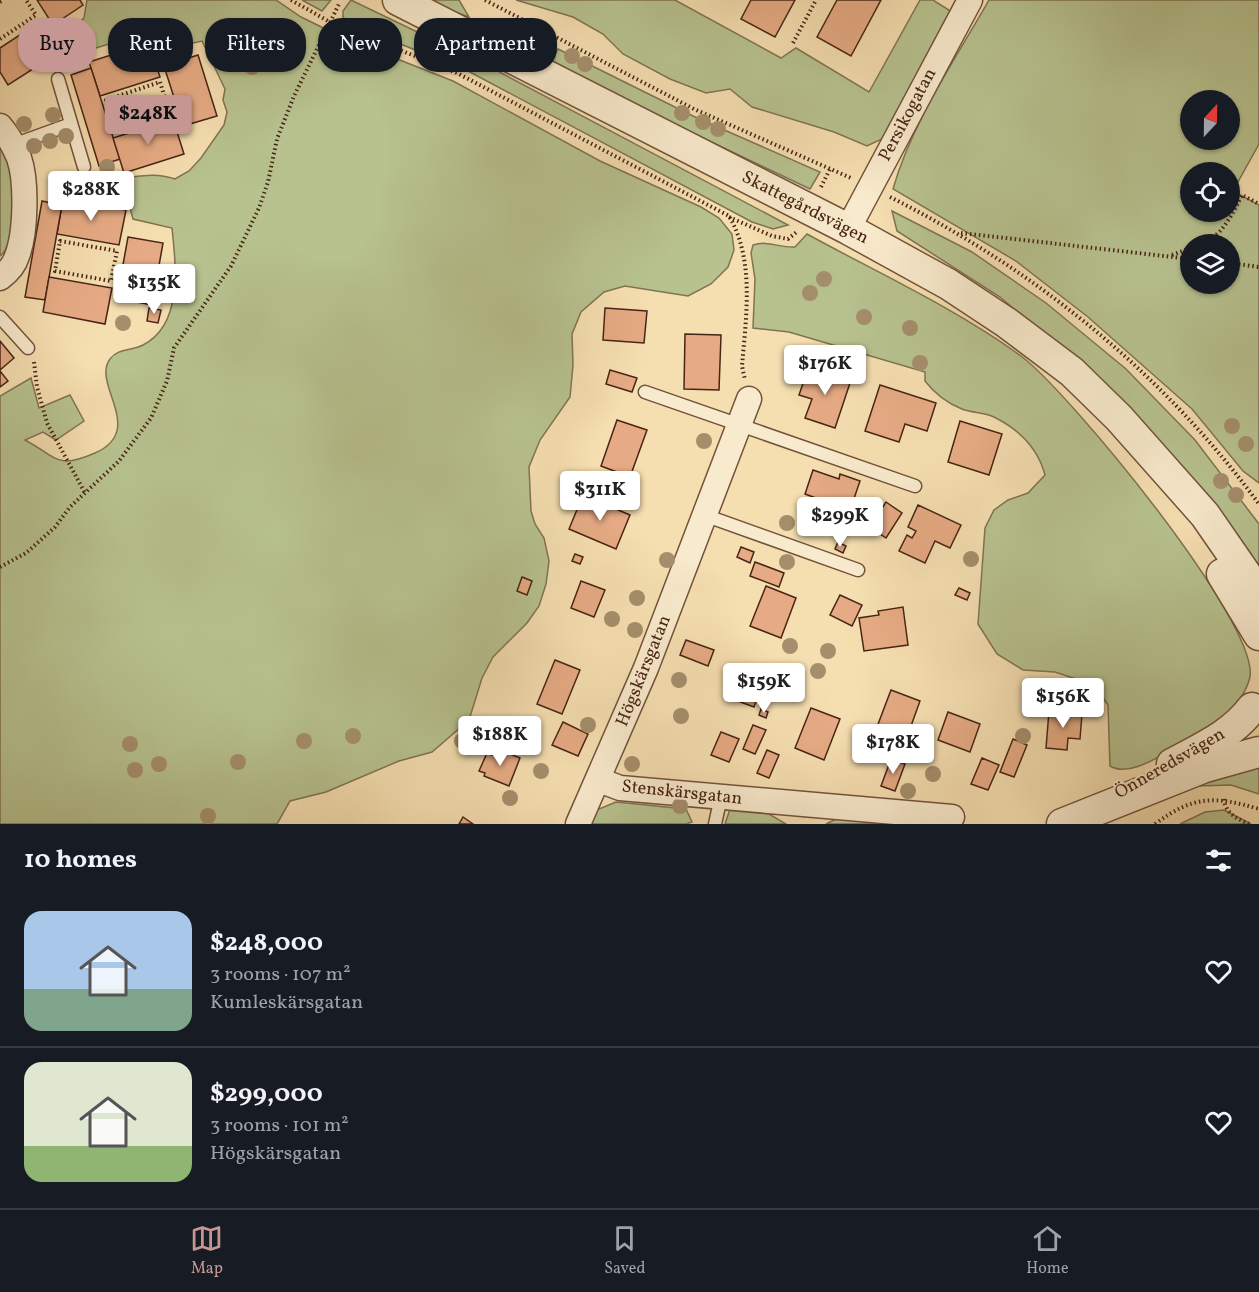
<!DOCTYPE html>
<html lang="en">
<head>
<meta charset="utf-8">
<style>
	body { margin:0; font-family:Vollkorn,serif; background:#20242c; color:#f1f3f6; height:100vh; display:flex; flex-direction:column; font-size:22px; white-space:nowrap }
	* { box-sizing:border-box; margin:0 }
	p { font-size:20px; color:#9ea1a6 }
	.icon { flex:none; width:33px; height:33px; fill:none; stroke:currentColor; stroke-width:2; stroke-linecap:round; stroke-linejoin:round }
	.map { position:relative; height:824px; overflow:hidden }
	.side { display:flex; flex-direction:column; background:#171b24; flex:1 }
	.side>* { flex:none }
	.hud { position:absolute; left:18px; top:18px; width:600px; height:54px; display:flex; gap:12px }
	.needle { width:39px; rotate:22deg }
	.tools { position:absolute; left:1180px; top:90px; display:grid; gap:12px }
	.tools a { display:grid; place-items:center; width:60px; height:60px; border-radius:50%; background:#171b24; box-shadow:0 2px 4px #0004; font-size:30px }
	.price { position:absolute; translate:-50% -51px; padding:0 14px; border-radius:6px; background:#fff; color:#222; font-size:20px; line-height:39px; filter:drop-shadow(0 2px 3px #0008) }
	.price::after { content:''; position:absolute; left:50%; top:36px; width:18px; height:14px; margin-left:-9px; background:inherit; clip-path:polygon(0 0,100% 0,50% 100%) }
	.price.selected { background:#c59692; color:#111 }
	ul { padding:0; list-style:none }
	li { display:flex; align-items:center; gap:18px; height:150px; padding:0 24px }
	li+li { border-top:2px solid #363941 }
	li span { display:grid; place-items:center; flex:none; width:168px; height:120px; border-radius:18px; color:#555 }
	li>.icon { margin-inline-start:auto }
	span .icon { width:72px; height:72px; fill:#fffc; stroke-width:1 }
	li b { font-size:26px }
	h2 { display:flex; justify-content:space-between; align-items:center; height:72px; padding:0 24px; font-size:26px }
	.pill { padding:0 21px; border-radius:24px; background:#171b24; box-shadow:0 2px 4px #0004; font-size:21px; line-height:54px }
	.pill.selected { background:#c59692; color:#111 }
	.tab-bar { display:flex; justify-content:space-around; align-items:center; height:84px; border-top:2px solid #363941; background:#171b24; font-size:16px; color:#9ea1a6 }
	.tab-bar a { display:grid; justify-items:center; gap:3px }
	.tab-bar .selected { color:#c59692 }
	.map>svg:first-child { display:block }
	.green { fill:#b7c28f; stroke:#807352; stroke-width:1.5; fill-rule:evenodd }
	.building { fill:#e6ab84; stroke:#482416; stroke-width:1.5 }
	.lines { fill:none; stroke-linecap:round; stroke-linejoin:round }
	.service-casing { stroke:#73523c; stroke-width:15 }
	.minor-casing { stroke:#73523c; stroke-width:27 }
	.tertiary-casing { stroke:#73523c; stroke-width:33 }
	.path { stroke:#482416; stroke-width:4; stroke-dasharray:1.5 3; stroke-linecap:butt }
	.service { stroke:#f8eacc; stroke-width:12 }
	.minor { stroke:#f8eacc; stroke-width:24 }
	.tertiary { stroke:#f8eacc; stroke-width:30 }
	.tree { fill:#a58e6c }
	.labels { text-anchor:middle; dominant-baseline:central; stroke-width:4.5; stroke-linejoin:round; paint-order:stroke }
	.street-label { font-size:18px; fill:#482416; stroke:#f8eacc }
</style>
</head>
<body>
<div class="map">
<svg width="1259" height="824" viewBox="0 0 1259 824">
	<rect width="100%" height="100%" fill="#f5deb0"/>
	<filter id="stains"><feTurbulence type="fractalNoise" baseFrequency=".00333" numOctaves="4"/><feColorMatrix values="0 0 0 0 .2 0 0 0 0 .09 0 0 0 0 .02 0 0 0 .5 -.17"/></filter>
	<radialGradient id="worn" r=".72"><stop offset=".6" stop-color="#630" stop-opacity="0"/><stop offset="1" stop-color="#630" stop-opacity=".3"/></radialGradient>
	<g class="green">
		<path d="M87 0H276L301 17 344 38 453 81 600 161 701 207 719 218 732 234 734 250 728 267 711 284 688 296 625 286 604 292 581 312 572 334 573 365 570 397 540 440 529 467 531 511 535 524 544 538 549 561 546 584 539 606 527 623 493 657 482 678 469 720 432 752 399 761 326 792 290 801 277 824H0V396L31 378 39 408 70 395 84 421 56 440 43 432 25 440C57 457 56 470 95 453 147 430 91 384 110 359 118 348 132 351 143 345 183 325 176 266 172 228L133 219 129 204 117 198 71 187V177L78 173C89 175 101 180 112 179 135 178 152 171 175 179L189 171 201 158 224 125 227 112 223 100 225 89 202 41 171 48 139 35 86 51 77 49 68 42 69 32 84 18Z"/>
		<polygon points="302,0 331,0 322,11"/>
		<polygon points="351,0 490,67 788,225 773,229 752,222 468,71 348,23 343,17 343,11"/>
		<polygon points="423,0 459,0 469,17"/>
		<polygon points="516,0 675,0 781,58 796,48 869,92 920,0 933,0 952,12 882,139 867,146 834,132 752,107 730,89 706,93 670,79 623,54 603,34 573,17"/>
		<path d="M989 0H1259V144L1233 191 1259 205V483L1243 471 1192 409 1088 317 1016 261 893 189C912 122 955 60 989 0ZM1191 100H1230V140H1191ZM1191 172H1230V212H1191ZM1191 244H1230V284H1191Z"/>
		<polygon points="558,49 697,118 820,172 810,189 621,99 551,60"/>
		<path d="M0 141C3 148 8 155 10 162 18 182 18 242 0 256Z"/>
		<polygon points="892,211 972,252 1046,303 1126,369 1195,440 1259,524 1259,577 1100,382 1000,297 897,231"/>
		<path d="M807 234C878 273 955 308 1021 356 1068 391 1259 622 1250 677 1242 709 1209 732 1181 745 1162 754 1130 778 1110 766L1108 705 1094 685 1055 672 1023 670 997 654 978 624 985 528 994 510 1008 500 1028 493 1045 475C1038 448 1020 430 994 417 984 412 972 413 962 409 947 403 935 394 925 381V372L789 332 753 328 755 279 751 253 753 245C768 240 779 248 795 247Z"/>
		<polygon points="1259,764 1259,794 1231,785 1197,786 1201,779"/>
		<polygon points="616,802 686,809 692,822 686,824 587,824 594,811"/>
		<polygon points="730,809 769,814 786,824 725,824"/>
		<polygon points="1224,810 1251,824 1180,824 1205,812"/>
		<polygon points="842,816 916,824 826,824"/>
	</g>
	<g class="building">
		<polygon points="37,0 80,0 83,5 53,25"/>
		<polygon points="751,0 795,0 775,37 741,19"/>
		<polygon points="837,0 881,0 851,56 817,37"/>
		<polygon points="41,21 61,51 8,85 0,72 0,48"/>
		<polygon points="149,43 160,77 100,96 89,62"/>
		<polygon points="198,55 217,116 183,126 164,66"/>
		<polygon points="91,68 120,159 99,166 71,75"/>
		<polygon points="173,119 184,154 124,173 113,138"/>
		<polygon points="63,199 126,210 119,245 57,234"/>
		<polygon points="42,201 62,205 45,300 25,297"/>
		<polygon points="128,237 163,243 152,305 117,298"/>
		<polygon points="49,277 112,288 105,324 43,312"/>
		<polygon points="149,308 161,310 158,323 147,321"/>
		<polygon points="605,308 647,311 644,343 603,340"/>
		<polygon points="685,334 721,335 719,390 684,389"/>
		<polygon points="0,341 14,358 0,370"/>
		<polygon points="809,366 851,380 835,428 805,418 812,399 799,395"/>
		<polygon points="610,370 637,378 632,392 606,384"/>
		<polygon points="0,371 8,381 0,387"/>
		<polygon points="880,385 936,403 927,431 905,424 899,442 865,431"/>
		<polygon points="617,420 647,430 630,477 601,466"/>
		<polygon points="960,421 1002,434 989,475 948,462"/>
		<polygon points="813,470 839,479 840,474 860,481 843,531 817,523 824,501 805,494"/>
		<polygon points="583,495 630,515 616,549 569,529"/>
		<polygon points="886,502 902,513 886,538 870,527"/>
		<polygon points="918,505 961,525 950,548 935,541 925,563 899,551 907,535 912,538 916,531 908,527"/>
		<polygon points="838,542 846,546 843,553 835,549"/>
		<polygon points="741,547 754,552 750,563 737,557"/>
		<polygon points="575,554 583,557 580,564 572,561"/>
		<polygon points="755,562 784,573 779,587 750,576"/>
		<polygon points="522,577 532,581 527,595 517,591"/>
		<polygon points="581,581 605,590 594,617 571,608"/>
		<polygon points="766,586 796,598 781,638 750,626"/>
		<polygon points="959,588 970,593 967,600 955,595"/>
		<polygon points="840,595 862,605 852,626 830,615"/>
		<polygon points="903,607 908,645 864,651 859,618 879,615 878,611"/>
		<polygon points="686,640 714,650 708,666 680,655"/>
		<polygon points="555,660 580,670 562,714 537,704"/>
		<polygon points="738,668 775,682 768,699 758,695 754,707 727,697"/>
		<polygon points="1085,687 1097,688 1095,710 1084,709"/>
		<polygon points="891,690 920,701 902,751 872,740"/>
		<polygon points="811,708 840,719 824,760 795,748"/>
		<polygon points="761,709 768,712 766,718 759,715"/>
		<polygon points="1049,711 1082,714 1080,739 1068,738 1067,750 1046,748"/>
		<polygon points="948,712 980,724 970,752 938,740"/>
		<polygon points="563,722 588,734 578,756 552,745"/>
		<polygon points="753,725 766,730 755,754 743,749"/>
		<polygon points="721,732 739,739 729,762 711,755"/>
		<polygon points="1013,739 1027,745 1014,777 1000,772"/>
		<polygon points="495,748 520,758 509,786 484,776 485,773 479,771 487,753 492,755"/>
		<polygon points="767,750 779,755 769,778 757,773"/>
		<polygon points="982,758 999,765 988,790 971,784"/>
		<polygon points="891,759 905,764 895,791 881,786"/>
		<polygon points="463,817 473,824 459,824"/>
	</g>
	<g class="lines">
		<g class="service-casing">
			<g id="service">
				<polyline points="58,79 84,167"/>
				<polyline points="13,145 71,124"/>
				<polyline points="0,317 28,348"/>
				<polyline points="645,392 915,486"/>
				<polyline points="704,515 858,570"/>
				<polyline points="715,824 721,797"/>
			</g>
		</g>
		<g class="minor-casing">
			<g id="minor">
				<path d="M0 126C8 135 14 146 19 158 27 181 26 233 17 256 14 266 8 272 0 278"/>
				<polyline points="848,229 970,0"/>
				<polyline points="599,780 620,788 952,817"/>
				<polyline points="578,824 646,668 749,399"/>
			</g>
		</g>
		<g class="tertiary-casing">
			<g id="tertiary">
				<polyline points="398,0 848,229 948,284 1007,323 1072,372 1119,418 1205,515 1259,593"/>
				<polyline points="1222,574 1259,635"/>
				<path d="M1172 764C1201 748 1232 735 1252 708"/>
				<polyline points="1062,824 1205,767 1259,752"/>
			</g>
		</g>
		<g class="path">
			<path d="M291 0 330 22 457 73 729 216C755 260 746 317 742 366L745 380"/>
			<polyline points="485,0 694,109 851,178"/>
			<polyline points="0,2 4,0"/>
			<polyline points="0,39 36,15 26,0"/>
			<polyline points="793,43 816,0"/>
			<polygon points="160,82 170,114 116,131 106,100"/>
			<polyline points="821,187 830,169"/>
			<path d="M890 197C1035 270 1162 372 1259 504"/>
			<polyline points="729,217 772,236 788,239 798,231"/>
			<polyline points="961,233 1191,259"/>
			<polygon points="60,241 117,251 111,281 55,271"/>
			<path d="M1201 244C1223 236 1232 214 1242 195L1259 204"/>
			<polyline points="1172,255 1191,248"/>
			<polyline points="1230,263 1259,267"/>
			<polyline points="34,362 37,387 47,423 85,493"/>
			<polyline points="0,567 26,553 55,527 70,507 119,461 151,418 167,381 174,348 231,266 259,208 268,182 277,139 294,96 340,2"/>
			<path d="M1224 799C1225 813 1237 819 1249 824"/>
			<path d="M1155 824C1194 795 1215 796 1259 809"/>
		</g>
		<use href="#service" class="service"/>
		<use href="#minor" class="minor"/>
		<use href="#tertiary" class="tertiary"/>
	</g>
	<g class="tree">
		<circle cx="249" cy="32" r="8"/>
		<circle cx="264" cy="36" r="8"/>
		<circle cx="82" cy="47" r="8"/>
		<circle cx="572" cy="56" r="8"/>
		<circle cx="585" cy="64" r="8"/>
		<circle cx="252" cy="67" r="8"/>
		<circle cx="127" cy="108" r="8"/>
		<circle cx="682" cy="113" r="8"/>
		<circle cx="53" cy="115" r="8"/>
		<circle cx="703" cy="122" r="8"/>
		<circle cx="24" cy="124" r="8"/>
		<circle cx="718" cy="129" r="8"/>
		<circle cx="66" cy="136" r="8"/>
		<circle cx="50" cy="141" r="8"/>
		<circle cx="34" cy="146" r="8"/>
		<circle cx="107" cy="167" r="8"/>
		<circle cx="62" cy="187" r="8"/>
		<circle cx="824" cy="279" r="8"/>
		<circle cx="810" cy="293" r="8"/>
		<circle cx="864" cy="317" r="8"/>
		<circle cx="123" cy="323" r="8"/>
		<circle cx="910" cy="328" r="8"/>
		<circle cx="920" cy="363" r="8"/>
		<circle cx="1232" cy="426" r="8"/>
		<circle cx="704" cy="441" r="8"/>
		<circle cx="1246" cy="444" r="8"/>
		<circle cx="1221" cy="481" r="8"/>
		<circle cx="1236" cy="495" r="8"/>
		<circle cx="787" cy="523" r="8"/>
		<circle cx="971" cy="559" r="8"/>
		<circle cx="667" cy="560" r="8"/>
		<circle cx="787" cy="562" r="8"/>
		<circle cx="637" cy="598" r="8"/>
		<circle cx="612" cy="619" r="8"/>
		<circle cx="635" cy="630" r="8"/>
		<circle cx="790" cy="646" r="8"/>
		<circle cx="828" cy="651" r="8"/>
		<circle cx="818" cy="671" r="8"/>
		<circle cx="679" cy="680" r="8"/>
		<circle cx="681" cy="716" r="8"/>
		<circle cx="588" cy="725" r="8"/>
		<circle cx="353" cy="736" r="8"/>
		<circle cx="1023" cy="736" r="8"/>
		<circle cx="304" cy="741" r="8"/>
		<circle cx="462" cy="741" r="8"/>
		<circle cx="130" cy="744" r="8"/>
		<circle cx="238" cy="762" r="8"/>
		<circle cx="159" cy="764" r="8"/>
		<circle cx="632" cy="764" r="8"/>
		<circle cx="135" cy="770" r="8"/>
		<circle cx="541" cy="771" r="8"/>
		<circle cx="933" cy="774" r="8"/>
		<circle cx="908" cy="791" r="8"/>
		<circle cx="510" cy="798" r="8"/>
		<circle cx="680" cy="806" r="8"/>
		<circle cx="208" cy="816" r="8"/>
	</g>
	<g class="labels">
		<g class="street-label">
			<text transform="translate(908 115) rotate(-62)">Persikogatan</text>
			<text transform="translate(805 208) rotate(27)">Skattegårdsvägen</text>
			<text transform="translate(644 671) rotate(-68)">Högskärsgatan</text>
			<text transform="translate(1170 764) rotate(-30)">Önneredsvägen</text>
			<text transform="translate(682 793) rotate(6)">Stenskärsgatan</text>
		</g>
	</g>
	<rect width="100%" height="100%" filter="url(#stains)"/>
	<rect width="100%" height="100%" fill="url(#worn)"/>
</svg>
<div class="tools">
<a><svg class="needle" viewBox="-14 -14 28 28"><path d="M0-13l5 13h-10z" fill="#e53935"/><path d="M0 13l5-13h-10z" fill="#9ea1a6"/></svg></a>
<a><svg class="icon" aria-label="locate" viewBox="0 0 24 24"><circle cx="12" cy="12" r="6"/><path d="M12 2v4M12 18v4M2 12h4M18 12h4"/></svg></a>
<a><svg class="icon" aria-label="layers" viewBox="0 0 24 24"><path d="M12 4l9 5-9 5-9-5zM3 14l9 5 9-5"/></svg></a>
</div>
<b class="price selected" style="left:148px;top:146px">$248K</b>
<b class="price" style="left:91px;top:222px">$288K</b>
<b class="price" style="left:154px;top:315px">$135K</b>
<b class="price" style="left:825px;top:396px">$176K</b>
<b class="price" style="left:600px;top:522px">$311K</b>
<b class="price" style="left:840px;top:548px">$299K</b>
<b class="price" style="left:764px;top:714px">$159K</b>
<b class="price" style="left:1063px;top:729px">$156K</b>
<b class="price" style="left:500px;top:767px">$188K</b>
<b class="price" style="left:893px;top:775px">$178K</b>
<div class="hud">
<a class="pill selected">Buy</a>
<a class="pill">Rent</a>
<a class="pill">Filters</a>
<a class="pill">New</a>
<a class="pill">Apartment</a>
</div>
</div>
<section class="side">
<h2>10 homes<svg class="icon" aria-label="filters" viewBox="0 0 24 24"><path d="M4 7h16M4 17h16"/><circle cx="9" cy="7" r="2"/><circle cx="15" cy="17" r="2"/></svg></h2>
<ul>
<li><span style="background:linear-gradient(#a9c7e8 65%,#7fa58c 0)"><svg class="icon" aria-label="home" viewBox="0 0 24 24"><path d="M3 11l9-7 9 7M6 9v11h12V9"/></svg></span><div><b>$248,000</b><p>3 rooms · 107 m²</p><p>Kumleskärsgatan</p></div><svg class="icon" aria-label="heart" viewBox="0 0 24 24"><path d="M12 20l-8-8c-3-5 5-10 8-4 3-6 11-1 8 4z"/></svg></li>
<li><span style="background:linear-gradient(#dfe7d0 70%,#8fb573 0)"><svg class="icon" aria-label="home" viewBox="0 0 24 24"><path d="M3 11l9-7 9 7M6 9v11h12V9"/></svg></span><div><b>$299,000</b><p>3 rooms · 101 m²</p><p>Högskärsgatan</p></div><svg class="icon" aria-label="heart" viewBox="0 0 24 24"><path d="M12 20l-8-8c-3-5 5-10 8-4 3-6 11-1 8 4z"/></svg></li>
</ul>
</section>
<nav class="tab-bar">
<a class="selected"><svg class="icon" aria-label="map" viewBox="0 0 24 24"><path d="M3 6l6-2 6 2 6-2v14l-6 2-6-2-6 2zM9 4v14M15 6v14"/></svg>Map</a>
<a><svg class="icon" aria-label="saved" viewBox="0 0 24 24"><path d="M7 4h10v16l-5-4-5 4z"/></svg>Saved</a>
<a><svg class="icon" aria-label="home" viewBox="0 0 24 24"><path d="M3 11l9-7 9 7M6 9v11h12V9"/></svg>Home</a>
</nav>
</body>
</html>
